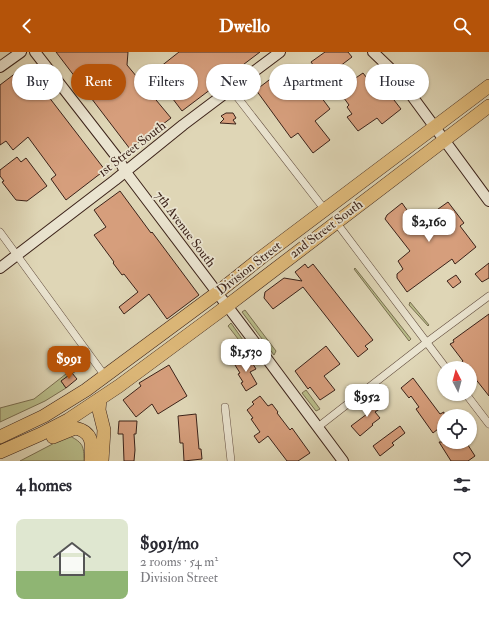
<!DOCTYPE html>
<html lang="en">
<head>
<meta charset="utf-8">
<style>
	body { margin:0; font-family:"IM FELL Double Pica",serif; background:#f2f2f3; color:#2b2b33; height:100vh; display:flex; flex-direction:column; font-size:15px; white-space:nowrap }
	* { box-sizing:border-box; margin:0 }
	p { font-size:13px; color:#7c7c81 }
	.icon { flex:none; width:22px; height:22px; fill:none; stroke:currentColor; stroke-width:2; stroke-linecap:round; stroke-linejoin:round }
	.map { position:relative; height:409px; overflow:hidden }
	.sheet { display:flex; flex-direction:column; background:#fff; flex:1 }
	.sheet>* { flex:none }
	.hud { position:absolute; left:12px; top:12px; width:465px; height:36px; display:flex; gap:8px }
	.needle { width:26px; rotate:354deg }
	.fabs { position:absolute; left:437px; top:309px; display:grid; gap:8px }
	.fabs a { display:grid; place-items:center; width:40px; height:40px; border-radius:50%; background:#fff; box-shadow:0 1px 3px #0004; font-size:20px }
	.price { position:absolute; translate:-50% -34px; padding:0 9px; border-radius:8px; background:#fff; color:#222; font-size:13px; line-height:26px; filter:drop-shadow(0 1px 2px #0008) }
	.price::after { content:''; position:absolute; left:50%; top:24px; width:12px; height:9px; margin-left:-6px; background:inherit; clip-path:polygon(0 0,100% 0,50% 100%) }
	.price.on { background:#b45309; color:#fff }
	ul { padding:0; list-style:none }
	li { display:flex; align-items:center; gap:12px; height:100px; padding:0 16px }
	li+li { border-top:1px solid #e1e1e2 }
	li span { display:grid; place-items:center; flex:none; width:112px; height:80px; border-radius:8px; color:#555 }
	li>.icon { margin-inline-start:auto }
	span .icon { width:48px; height:48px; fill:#fffc; stroke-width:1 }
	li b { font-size:17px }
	h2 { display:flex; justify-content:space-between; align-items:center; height:48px; padding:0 16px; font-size:17px }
	.tag { padding:0 14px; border-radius:18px; background:#fff; box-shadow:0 1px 3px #0004; font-size:14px; line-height:36px }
	.tag.on { background:#b45309; color:#fff }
	header { display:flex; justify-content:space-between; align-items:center; height:52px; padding:0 16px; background:#b45309; color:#fff; font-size:18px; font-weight:700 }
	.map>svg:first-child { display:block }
	.green { fill:#b8bc89; stroke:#7a6f51 }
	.building { fill:#d69e7c; stroke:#3b2219 }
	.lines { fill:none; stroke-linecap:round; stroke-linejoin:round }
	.street-casing { stroke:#644f40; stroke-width:8 }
	.secondary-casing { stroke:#3b2219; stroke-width:12 }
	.highway-casing { stroke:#3b2219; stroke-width:14 }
	.street { stroke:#eae4d0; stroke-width:7 }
	.secondary { stroke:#eae4d0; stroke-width:10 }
	.highway { stroke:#e0bb7b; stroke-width:13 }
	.labels { text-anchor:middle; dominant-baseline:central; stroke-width:3.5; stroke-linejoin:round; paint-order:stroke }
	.street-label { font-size:13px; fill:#3b2219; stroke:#eae4d0 }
</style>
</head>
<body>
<header><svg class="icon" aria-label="back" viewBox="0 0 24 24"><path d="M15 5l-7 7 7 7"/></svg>Dwello<svg class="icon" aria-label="search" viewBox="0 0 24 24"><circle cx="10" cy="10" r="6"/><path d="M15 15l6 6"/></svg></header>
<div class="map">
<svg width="489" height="409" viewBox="0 0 489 409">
	<rect width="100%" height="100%" fill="#dfd6b6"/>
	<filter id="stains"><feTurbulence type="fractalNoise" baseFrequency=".005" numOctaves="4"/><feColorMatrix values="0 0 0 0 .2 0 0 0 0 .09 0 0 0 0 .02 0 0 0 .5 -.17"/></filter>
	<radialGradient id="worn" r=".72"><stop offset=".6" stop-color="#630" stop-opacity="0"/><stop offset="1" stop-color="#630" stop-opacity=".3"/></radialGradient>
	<g class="green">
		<polygon points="355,216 411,287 409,289 354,217"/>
		<polygon points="410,250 429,273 428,274 409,253"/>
		<polygon points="245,258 276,299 274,303 242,260"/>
		<polygon points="231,271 243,288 243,292 242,292 228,274"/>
		<polygon points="80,311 82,315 61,329 66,336 45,349 0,370 0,356 34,347"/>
		<polygon points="306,338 320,357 316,359 302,341"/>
		<path d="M70 384C83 391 84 394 84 409H20L66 385Z"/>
	</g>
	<g class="building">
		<polygon points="56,0 128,0 127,13 171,66 130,97"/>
		<polygon points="179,0 260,0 182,59 151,18 158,13 160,15"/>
		<polygon points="325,0 348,0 352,5 323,27 311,10"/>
		<polygon points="25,14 105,118 66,148 51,127 56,123 28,85 13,98 6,89 0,93 0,33"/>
		<polygon points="363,21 374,35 380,30 401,57 382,72 377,66 358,79 347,65 352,62 347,55 349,53 338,38"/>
		<polygon points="273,25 288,46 305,33 308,36 312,33 330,57 315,69 330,88 313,101 298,81 291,86 256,38"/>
		<polygon points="226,61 233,61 236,66 233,68 236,72 220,71 224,67 221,64"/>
		<polygon points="17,105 21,110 26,106 47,134 27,149 16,148 2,130 4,129 0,124 0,118"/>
		<polygon points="120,139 151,181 152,180 199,243 167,267 149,242 124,262 119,255 138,240 124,222 122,223 113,211 114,210 94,183 106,175 94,158"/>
		<polygon points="448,150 464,171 460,174 476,195 455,212 452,207 407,240 397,226 397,222 403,217 398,209 410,199 385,167 387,163 402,151 417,172"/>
		<polygon points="489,211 489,226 482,230 475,222"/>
		<polygon points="305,212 308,216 313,212 373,288 365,294 368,297 358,305 303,235 273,257 264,246 265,240 284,226 302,229 295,220"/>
		<polygon points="456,223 461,230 453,236 447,229"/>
		<polygon points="489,262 489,344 470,320 470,316 467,316 462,309 463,309 450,292 454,290 453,288"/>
		<polygon points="326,294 340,312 324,324 335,338 320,348 310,335 308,337 295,319"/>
		<polygon points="248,304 256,317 250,320 257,332 246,339 241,331 243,330 238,322 240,321 235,313"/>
		<polygon points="169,313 187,344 158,362 152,352 136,365 123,348 141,334 139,331"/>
		<polygon points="72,321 77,327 66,336 61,329"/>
		<polygon points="413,326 440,362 444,360 444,385 438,377 433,381 416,357 419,355 411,344 409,346 401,336"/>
		<polygon points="260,344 268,354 272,352 278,360 277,361 290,378 292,376 310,401 298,409 287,409 268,384 259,391 254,384 260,380 251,367 253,366 247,358 254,352 252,350"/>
		<polygon points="374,347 381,356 375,360 380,366 372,372 373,373 360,384 351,374 367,362 362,356"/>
		<polygon points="196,362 199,397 201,397 202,407 184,409 183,391 180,391 178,364"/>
		<polygon points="119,369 137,369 136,382 134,382 135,398 134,409 124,409 123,382 118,382"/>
		<polygon points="400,374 405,381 392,391 394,393 380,404 373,394"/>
		<polygon points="439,390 466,390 475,404 468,409 451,409"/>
	</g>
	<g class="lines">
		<g class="street-casing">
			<g id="street">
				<polyline points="231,37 325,158"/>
				<polyline points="336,170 446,316"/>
				<polyline points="0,180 105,324"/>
				<polyline points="466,342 489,372"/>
				<polyline points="225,355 231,409"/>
				<polyline points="318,375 427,290 489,244"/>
			</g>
		</g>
		<g class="secondary-casing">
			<g id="secondary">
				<polyline points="35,0 119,108 125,119 253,288 343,409"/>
				<polyline points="373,0 395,21 489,149"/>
				<polyline points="0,15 21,0"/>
				<polyline points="0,216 115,128 183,73 280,0"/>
			</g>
		</g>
		<g class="highway-casing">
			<g id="highway">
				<polyline points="100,347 99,358 104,378 102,409"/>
				<polyline points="0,385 44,364 86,338 217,241 262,205 489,34"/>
				<path d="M53 385 75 376C94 380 92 393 91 409"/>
				<polyline points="0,400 41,382 68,368 119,334 227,254 489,54"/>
			</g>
		</g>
		<use href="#street" class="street"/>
		<use href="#secondary" class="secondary"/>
		<use href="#highway" class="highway"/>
	</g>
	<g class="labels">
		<g class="street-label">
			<text transform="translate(132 97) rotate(-38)">1st Street South</text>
			<text transform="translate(185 177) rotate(53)">7th Avenue South</text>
			<text transform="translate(326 177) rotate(-37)">2nd Street South</text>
			<text transform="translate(249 216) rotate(-38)">Division Street</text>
		</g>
	</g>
	<rect width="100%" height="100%" filter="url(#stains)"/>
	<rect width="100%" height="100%" fill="url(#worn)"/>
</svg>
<div class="fabs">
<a><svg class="needle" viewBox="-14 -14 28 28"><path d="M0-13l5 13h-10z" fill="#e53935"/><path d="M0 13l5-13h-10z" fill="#7c7c81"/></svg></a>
<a><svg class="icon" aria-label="locate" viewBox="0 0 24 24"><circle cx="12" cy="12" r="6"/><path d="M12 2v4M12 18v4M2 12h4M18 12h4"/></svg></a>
</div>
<b class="price" style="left:429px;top:191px">$2,160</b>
<b class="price" style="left:246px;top:321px">$1,530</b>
<b class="price on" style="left:69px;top:328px">$991</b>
<b class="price" style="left:367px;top:366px">$952</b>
<div class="hud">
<a class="tag">Buy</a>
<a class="tag on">Rent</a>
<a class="tag">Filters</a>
<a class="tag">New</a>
<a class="tag">Apartment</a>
<a class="tag">House</a>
</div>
</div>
<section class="sheet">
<h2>4 homes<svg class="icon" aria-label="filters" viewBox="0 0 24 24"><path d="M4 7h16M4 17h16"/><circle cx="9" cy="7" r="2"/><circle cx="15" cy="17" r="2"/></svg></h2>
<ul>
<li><span style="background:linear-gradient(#dfe7d0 65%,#8fb573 0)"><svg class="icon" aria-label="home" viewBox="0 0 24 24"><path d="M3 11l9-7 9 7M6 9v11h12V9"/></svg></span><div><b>$991/mo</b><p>2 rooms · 54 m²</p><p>Division Street</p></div><svg class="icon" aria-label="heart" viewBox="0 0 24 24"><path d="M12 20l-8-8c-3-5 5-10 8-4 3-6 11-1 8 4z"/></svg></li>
</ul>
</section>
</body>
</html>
